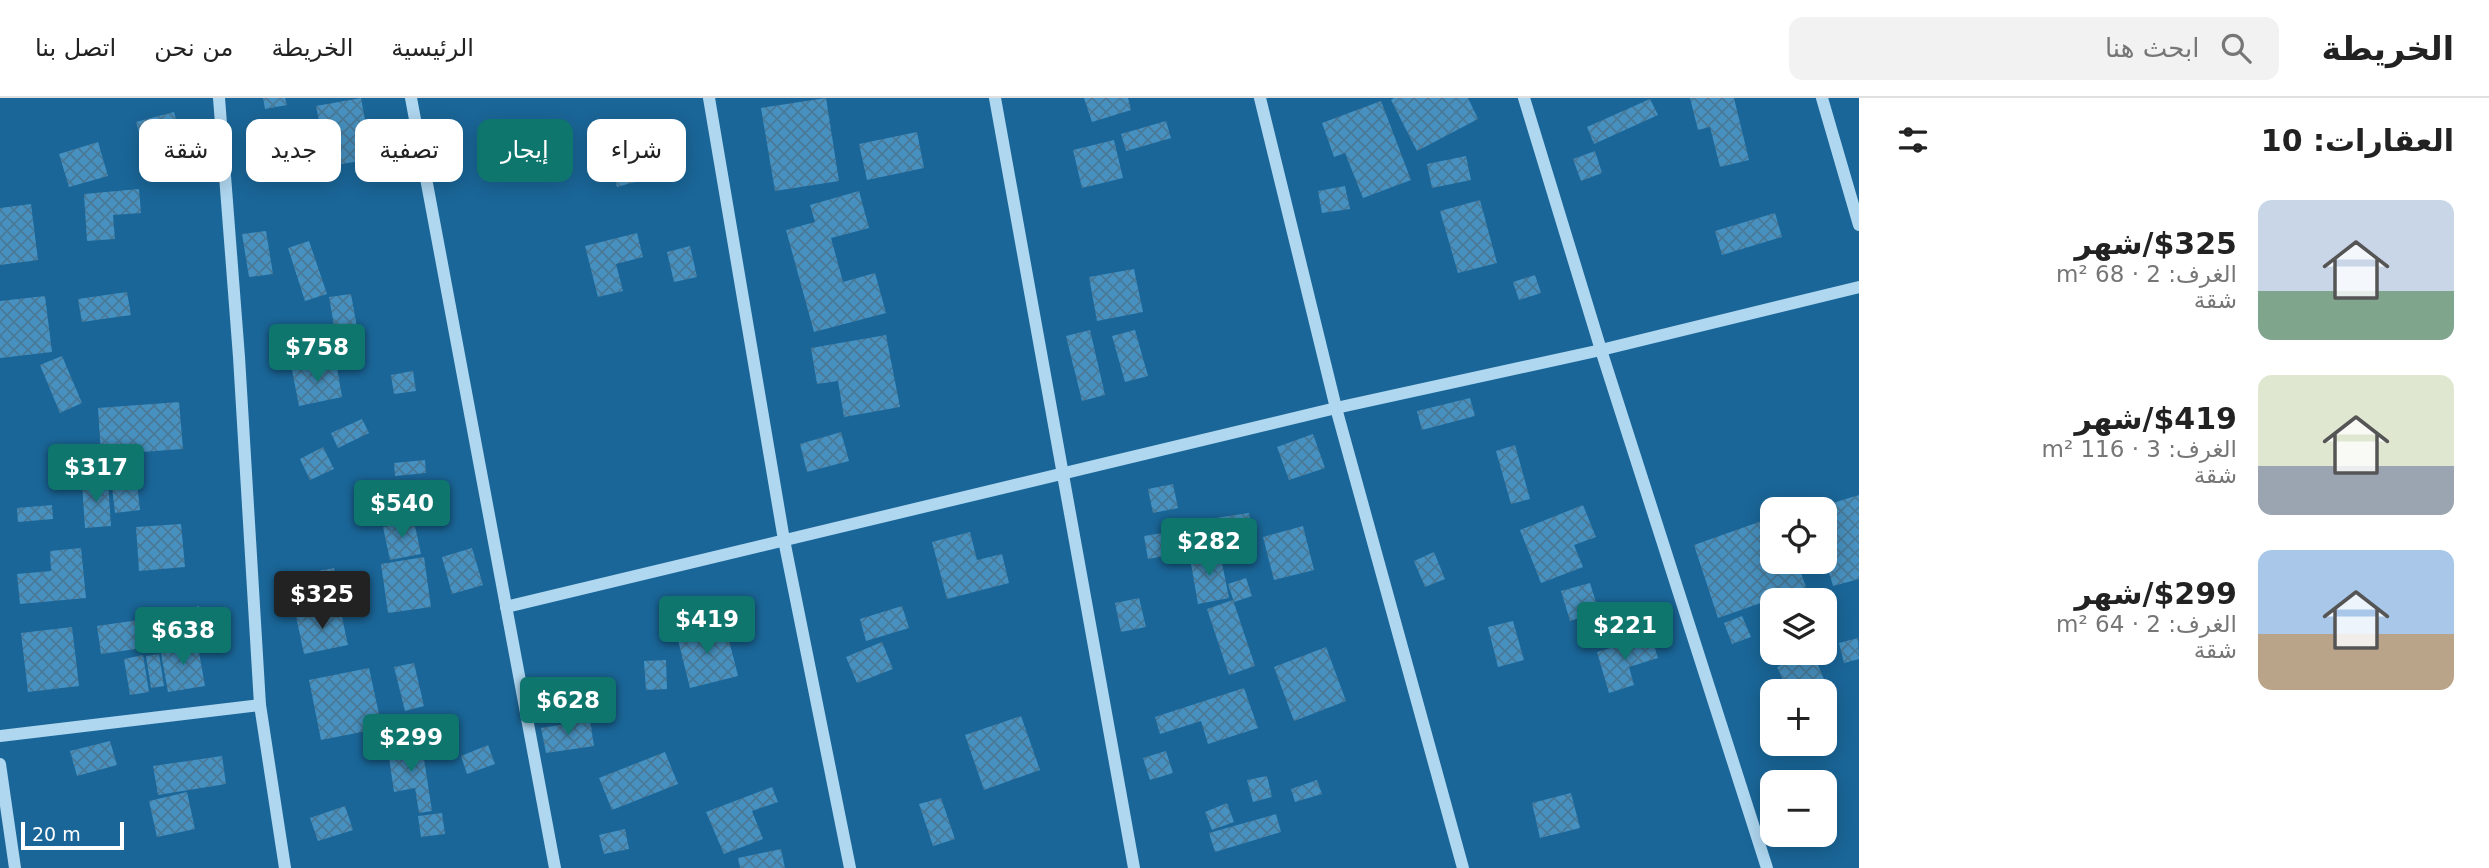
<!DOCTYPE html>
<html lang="ar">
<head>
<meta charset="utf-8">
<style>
	body { margin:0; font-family:"DejaVu Sans",Cairo,sans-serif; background:#f2f2f2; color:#222; direction:rtl; height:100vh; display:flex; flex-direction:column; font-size:26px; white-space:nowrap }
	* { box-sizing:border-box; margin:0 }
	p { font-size:23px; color:#767676 }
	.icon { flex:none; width:38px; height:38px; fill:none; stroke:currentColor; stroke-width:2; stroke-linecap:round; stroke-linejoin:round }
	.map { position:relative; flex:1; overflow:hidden; direction:ltr }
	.sheet { display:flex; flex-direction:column; background:#fff; width:630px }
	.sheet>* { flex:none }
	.top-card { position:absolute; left:21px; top:21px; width:665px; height:63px; direction:rtl; display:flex; gap:14px }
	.tools { position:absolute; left:1760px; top:399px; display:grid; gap:14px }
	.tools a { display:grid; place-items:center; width:77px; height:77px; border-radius:14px; background:#fff; box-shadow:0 4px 18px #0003; font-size:35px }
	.scale { position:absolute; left:21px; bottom:18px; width:103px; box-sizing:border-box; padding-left:7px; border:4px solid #fff; border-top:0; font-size:19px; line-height:24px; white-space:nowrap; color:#fff; -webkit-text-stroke:5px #1a6698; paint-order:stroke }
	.price { position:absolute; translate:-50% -60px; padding:0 16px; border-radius:7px; background:#0f766e; color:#fff; font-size:23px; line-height:46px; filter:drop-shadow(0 2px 4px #0008) }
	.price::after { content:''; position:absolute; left:50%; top:42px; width:21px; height:16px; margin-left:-10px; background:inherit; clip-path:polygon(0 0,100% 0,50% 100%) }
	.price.on { background:#222; color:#fff }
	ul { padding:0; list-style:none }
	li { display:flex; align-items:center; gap:21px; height:175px; padding:0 35px }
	li span { display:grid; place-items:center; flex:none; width:196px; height:140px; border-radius:14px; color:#555 }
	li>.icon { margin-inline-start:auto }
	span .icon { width:84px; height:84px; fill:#fffc; stroke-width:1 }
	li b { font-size:30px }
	h2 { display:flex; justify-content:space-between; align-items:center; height:84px; padding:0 35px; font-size:30px }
	.pill { padding:0 24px; border-radius:14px; background:#fff; box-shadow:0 4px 18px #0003; font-size:24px; line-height:63px }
	.pill.on { background:#0f766e; color:#fff }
	header { display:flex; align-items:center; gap:42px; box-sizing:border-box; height:98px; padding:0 35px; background:#fff; border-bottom:2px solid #e0e0e0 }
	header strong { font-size:33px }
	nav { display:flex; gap:38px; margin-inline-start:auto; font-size:24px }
	.search { width:490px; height:63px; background:#f2f2f2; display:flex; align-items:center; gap:18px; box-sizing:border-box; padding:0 24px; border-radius:14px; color:#767676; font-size:26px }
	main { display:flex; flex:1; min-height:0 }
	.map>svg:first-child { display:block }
	.building { fill:url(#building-cross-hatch) }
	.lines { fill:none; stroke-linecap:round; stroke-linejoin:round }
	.minor { stroke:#afd7f0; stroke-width:12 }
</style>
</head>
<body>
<header>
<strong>الخريطة</strong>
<div class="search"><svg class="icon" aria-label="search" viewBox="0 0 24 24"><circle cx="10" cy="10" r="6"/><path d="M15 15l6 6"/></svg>ابحث هنا</div>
<nav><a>الرئيسية</a><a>الخريطة</a><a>من نحن</a><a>اتصل بنا</a></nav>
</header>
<main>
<section class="sheet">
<h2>العقارات: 10<svg class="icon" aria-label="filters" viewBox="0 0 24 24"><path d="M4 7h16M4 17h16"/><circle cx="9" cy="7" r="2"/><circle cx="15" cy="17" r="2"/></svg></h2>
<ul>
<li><span style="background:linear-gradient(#c9d6e8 65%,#7fa58c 0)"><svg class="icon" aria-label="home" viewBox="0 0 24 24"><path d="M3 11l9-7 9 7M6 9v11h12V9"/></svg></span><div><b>$325/شهر</b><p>الغرف: 2 · 68 m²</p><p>شقة</p></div></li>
<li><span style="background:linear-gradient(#dfe7d0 65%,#9aa5b1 0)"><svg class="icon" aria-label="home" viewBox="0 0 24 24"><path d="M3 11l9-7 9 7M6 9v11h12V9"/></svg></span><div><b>$419/شهر</b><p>الغرف: 3 · 116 m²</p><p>شقة</p></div></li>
<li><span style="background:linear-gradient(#a9c7e8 60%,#b9a48a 0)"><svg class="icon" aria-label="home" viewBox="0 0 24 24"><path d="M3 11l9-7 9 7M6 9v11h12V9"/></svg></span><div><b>$299/شهر</b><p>الغرف: 2 · 64 m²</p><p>شقة</p></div></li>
</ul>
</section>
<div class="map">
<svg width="1859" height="770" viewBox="0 0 1859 770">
	<defs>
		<pattern id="building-cross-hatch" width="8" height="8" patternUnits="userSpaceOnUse" patternTransform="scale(1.75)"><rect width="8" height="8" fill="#4791c0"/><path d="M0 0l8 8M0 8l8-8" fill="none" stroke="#497997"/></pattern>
	</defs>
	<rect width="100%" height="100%" fill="#1a6698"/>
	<g class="building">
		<polygon points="263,0 285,0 287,7 265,11"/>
		<polygon points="361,0 372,61 300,73 295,47 323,42 316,8"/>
		<polygon points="826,0 839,83 775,93 761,10"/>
		<polygon points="1084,0 1128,0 1131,12 1092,24"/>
		<polygon points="1394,0 1468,0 1478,21 1417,53 1391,2"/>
		<polygon points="1690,0 1734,0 1749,62 1720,69 1710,29 1698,32"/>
		<polygon points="1650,1 1658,17 1594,46 1587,29"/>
		<polygon points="1381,3 1411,82 1363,100 1345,55 1334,59 1322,25"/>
		<polygon points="174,14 180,35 142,45 136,24"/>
		<polygon points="1166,23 1171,40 1126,53 1121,36"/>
		<polygon points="917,34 924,70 867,82 859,46"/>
		<polygon points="1114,42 1123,80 1082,90 1073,52"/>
		<polygon points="98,44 108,78 69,89 59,56"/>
		<polygon points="1595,53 1602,75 1581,83 1573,61"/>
		<polygon points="1466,58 1471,82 1432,90 1427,66"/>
		<polygon points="638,67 642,82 617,89 613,74"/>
		<polygon points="1345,88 1350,111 1322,115 1318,93"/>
		<polygon points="139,91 141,115 113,117 115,141 87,143 84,96"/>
		<polygon points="859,93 869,130 831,140 843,184 875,175 886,215 814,234 786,132 815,124 810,107"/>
		<polygon points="1480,102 1497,165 1458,175 1440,113"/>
		<polygon points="31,106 38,162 0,167 0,110"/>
		<polygon points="1775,115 1782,139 1722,157 1715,133"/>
		<polygon points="266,133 273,176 249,179 242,136"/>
		<polygon points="637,135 643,159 616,166 623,193 598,199 585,148"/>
		<polygon points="309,143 327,196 305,203 288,150"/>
		<polygon points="690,148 697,179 674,184 667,154"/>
		<polygon points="1134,171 1143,214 1097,223 1089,179"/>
		<polygon points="1535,177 1541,195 1519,202 1513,184"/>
		<polygon points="127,194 131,217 82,224 78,201"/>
		<polygon points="351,196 358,235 336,239 329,199"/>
		<polygon points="45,198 52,254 0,260 0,203"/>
		<polygon points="1090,232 1105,297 1082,303 1066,238"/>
		<polygon points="1135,232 1148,278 1125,284 1112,238"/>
		<polygon points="886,237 900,309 844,319 838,283 817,286 811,250"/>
		<polygon points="62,258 82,305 60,315 40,267"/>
		<polygon points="336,264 342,299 299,308 292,272"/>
		<polygon points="413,273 416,293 394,296 391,277"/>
		<polygon points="1470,300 1475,318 1422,332 1417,313"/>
		<polygon points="179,304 183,351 101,357 98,310"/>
		<polygon points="362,321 369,335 338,350 331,335"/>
		<polygon points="841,334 849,363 807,374 800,346"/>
		<polygon points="1313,336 1325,370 1289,382 1277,349"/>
		<polygon points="1515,347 1530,401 1511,406 1496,353"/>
		<polygon points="323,349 334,371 310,382 300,361"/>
		<polygon points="84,360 87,380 53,384 51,364"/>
		<polygon points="425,362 426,375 395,378 394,365"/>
		<polygon points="108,383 111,428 85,430 82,385"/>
		<polygon points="137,386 140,412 115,415 112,389"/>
		<polygon points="1173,386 1178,410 1153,415 1148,391"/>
		<polygon points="1859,397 1859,481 1833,488 1825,461 1825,411 1813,411"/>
		<polygon points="52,407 53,421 18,424 17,410"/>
		<polygon points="1583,407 1596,439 1574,447 1583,469 1541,485 1520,432"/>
		<polygon points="1249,415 1252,439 1218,444 1215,420"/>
		<polygon points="1773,419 1773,464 1797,464 1806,489 1718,520 1694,447"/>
		<polygon points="414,423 421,456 390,462 383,429"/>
		<polygon points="181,426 185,469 139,473 136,429"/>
		<polygon points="1303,428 1314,472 1274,482 1263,439"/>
		<polygon points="1182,432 1186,454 1148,461 1144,438"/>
		<polygon points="970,434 977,462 1002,456 1009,485 947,501 932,444"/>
		<polygon points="81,450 86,500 20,506 17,476 51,473 50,453"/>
		<polygon points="472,450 483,487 452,496 442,459"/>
		<polygon points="1434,454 1445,481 1425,489 1414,463"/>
		<polygon points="1220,455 1229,500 1198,506 1190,460"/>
		<polygon points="424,459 431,509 388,515 381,466"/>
		<polygon points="334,470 341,507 298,515 291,478"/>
		<polygon points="1246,480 1252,498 1234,504 1228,486"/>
		<polygon points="1590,485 1599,514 1570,523 1561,493"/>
		<polygon points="1139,500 1146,529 1121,534 1115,505"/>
		<polygon points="1233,502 1255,568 1229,577 1207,511"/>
		<polygon points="199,508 205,530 185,535 180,513"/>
		<polygon points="902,508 909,530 866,543 860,521"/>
		<polygon points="340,510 348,547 304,556 296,518"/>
		<polygon points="173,517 178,545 101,556 97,528"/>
		<polygon points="1742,518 1751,539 1732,546 1724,525"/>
		<polygon points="1513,523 1524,562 1498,569 1488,529"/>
		<polygon points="725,526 738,578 690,590 677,538"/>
		<polygon points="72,529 79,588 28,594 21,535"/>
		<polygon points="1651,538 1658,560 1629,569 1634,587 1609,595 1597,554"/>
		<polygon points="1858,540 1859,561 1844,565 1839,545"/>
		<polygon points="197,543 205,588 168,594 160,550"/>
		<polygon points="882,544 893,571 857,585 846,559"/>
		<polygon points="1326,549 1346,603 1294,623 1274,569"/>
		<polygon points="1813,555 1829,593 1788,593 1777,569"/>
		<polygon points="159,556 164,588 151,590 146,558"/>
		<polygon points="143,557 149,594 130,597 124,561"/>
		<polygon points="666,562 667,591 646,592 644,563"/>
		<polygon points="414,565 424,608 405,613 394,569"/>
		<polygon points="369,570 382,630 321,642 309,582"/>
		<polygon points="1244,590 1258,630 1208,646 1201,623 1160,636 1155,619"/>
		<polygon points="1021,618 1040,672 984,692 965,637"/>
		<polygon points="590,622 594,648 546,655 541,630"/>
		<polygon points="110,643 117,667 77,678 70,653"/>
		<polygon points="488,647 495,666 467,676 461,658"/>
		<polygon points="422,648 432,713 419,715 415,690 394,694 388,652"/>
		<polygon points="1166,653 1173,675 1150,682 1143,660"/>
		<polygon points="665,654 678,686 612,712 599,680"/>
		<polygon points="222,658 226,686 158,697 153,668"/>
		<polygon points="1267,678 1272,699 1253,704 1247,682"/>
		<polygon points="1317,682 1322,696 1295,704 1291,691"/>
		<polygon points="772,689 778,704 752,713 763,741 724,756 706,714"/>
		<polygon points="187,694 195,731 157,739 149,703"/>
		<polygon points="1571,695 1580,730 1540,740 1532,705"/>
		<polygon points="941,700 955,741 933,748 919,706"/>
		<polygon points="1227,705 1234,724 1212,732 1205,714"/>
		<polygon points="345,708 353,732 318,743 310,720"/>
		<polygon points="442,715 445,736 421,739 418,718"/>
		<polygon points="1276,716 1281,734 1215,754 1209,735"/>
		<polygon points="625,731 629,751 604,756 599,737"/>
		<polygon points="781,751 785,770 740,770 738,760"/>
	</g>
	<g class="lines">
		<g class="minor">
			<polyline points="219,0 239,259 260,607 285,770"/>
			<polyline points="411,0 555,770"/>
			<polyline points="709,0 784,442 850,770"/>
			<polyline points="995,0 1134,770"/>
			<polyline points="1260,0 1336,310 1463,770"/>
			<polyline points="1524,0 1601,252 1767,770"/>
			<polyline points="1822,0 1859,127"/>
			<polyline points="506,509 1336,310 1601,252 1859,189"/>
			<polyline points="0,638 260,607"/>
			<polyline points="0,666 15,770"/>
		</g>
	</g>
</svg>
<div class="tools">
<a><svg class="icon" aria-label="locate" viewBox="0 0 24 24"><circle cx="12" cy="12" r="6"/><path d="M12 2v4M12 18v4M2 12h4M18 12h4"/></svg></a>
<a><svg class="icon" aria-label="layers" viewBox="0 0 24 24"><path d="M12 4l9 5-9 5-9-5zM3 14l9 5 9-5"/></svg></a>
<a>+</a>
<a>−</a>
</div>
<div class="scale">20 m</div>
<b class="price" style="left:317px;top:286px">$758</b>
<b class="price" style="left:96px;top:406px">$317</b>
<b class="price" style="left:402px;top:442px">$540</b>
<b class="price" style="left:1209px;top:480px">$282</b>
<b class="price on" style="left:322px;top:533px">$325</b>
<b class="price" style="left:707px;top:558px">$419</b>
<b class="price" style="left:1625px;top:564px">$221</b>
<b class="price" style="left:183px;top:569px">$638</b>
<b class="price" style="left:568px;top:639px">$628</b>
<b class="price" style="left:411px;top:676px">$299</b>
<div class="top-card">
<a class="pill">شراء</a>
<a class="pill on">إيجار</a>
<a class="pill">تصفية</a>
<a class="pill">جديد</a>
<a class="pill">شقة</a>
</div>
</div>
</main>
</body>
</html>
